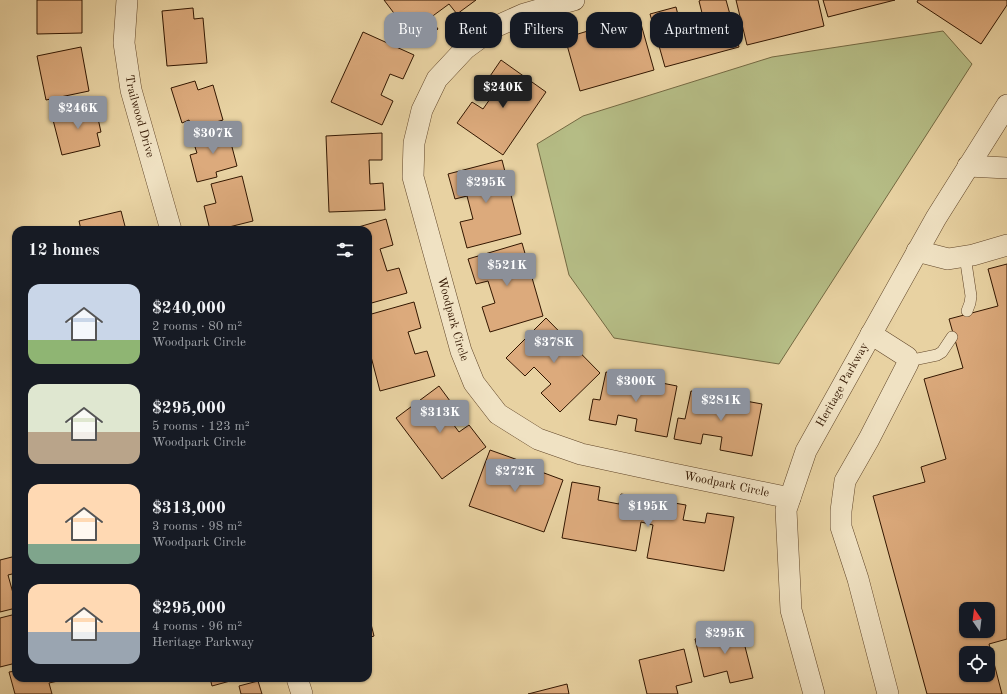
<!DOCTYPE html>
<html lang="en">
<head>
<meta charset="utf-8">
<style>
	body { margin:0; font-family:"Old Standard TT",serif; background:#242831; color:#f1f3f6; height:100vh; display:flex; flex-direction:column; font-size:15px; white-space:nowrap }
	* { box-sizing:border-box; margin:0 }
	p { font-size:13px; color:#9ea1a6 }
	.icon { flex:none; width:22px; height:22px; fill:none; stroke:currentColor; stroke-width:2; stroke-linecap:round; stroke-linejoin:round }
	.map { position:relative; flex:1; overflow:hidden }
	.side { position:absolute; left:12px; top:226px; width:360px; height:456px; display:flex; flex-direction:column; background:#171b24; border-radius:12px; box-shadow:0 1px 3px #0004 }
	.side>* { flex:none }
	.top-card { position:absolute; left:384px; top:12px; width:380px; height:36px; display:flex; gap:8px }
	.needle { width:26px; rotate:346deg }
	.fabs { position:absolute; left:959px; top:602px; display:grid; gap:8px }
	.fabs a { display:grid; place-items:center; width:36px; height:36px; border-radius:8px; background:#171b24; box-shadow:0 1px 3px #0004; font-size:20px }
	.price { position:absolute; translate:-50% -34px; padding:0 9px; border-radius:4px; background:#8c9099; color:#fff; font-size:13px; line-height:26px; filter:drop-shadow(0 1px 2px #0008) }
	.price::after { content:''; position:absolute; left:50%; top:24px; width:12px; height:9px; margin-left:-6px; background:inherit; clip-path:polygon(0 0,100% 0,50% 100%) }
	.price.on { background:#222; color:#fff }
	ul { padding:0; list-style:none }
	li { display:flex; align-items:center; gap:12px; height:100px; padding:0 16px }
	li span { display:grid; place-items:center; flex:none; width:112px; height:80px; border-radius:12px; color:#555 }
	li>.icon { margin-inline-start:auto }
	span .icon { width:48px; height:48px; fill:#fffc; stroke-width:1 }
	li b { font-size:17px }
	h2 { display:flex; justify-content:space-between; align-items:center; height:48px; padding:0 16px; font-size:17px }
	.pill { padding:0 14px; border-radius:12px; background:#171b24; box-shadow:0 1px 3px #0004; font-size:14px; line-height:36px }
	.pill.on { background:#8c9099; color:#fff }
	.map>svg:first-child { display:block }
	.green { fill:#b5bc85; stroke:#746942 }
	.building { fill:#dcaa7c; stroke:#321600; fill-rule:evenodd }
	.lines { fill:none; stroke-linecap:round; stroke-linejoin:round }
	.service-casing { stroke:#604528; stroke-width:12 }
	.minor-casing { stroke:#604528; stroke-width:22 }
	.service { stroke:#f0e2c3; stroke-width:11 }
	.minor { stroke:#f0e2c3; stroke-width:21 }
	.labels { text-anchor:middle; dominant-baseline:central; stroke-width:3; stroke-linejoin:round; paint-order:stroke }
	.street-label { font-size:12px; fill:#321600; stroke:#f0e2c3 }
</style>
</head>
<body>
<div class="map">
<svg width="1007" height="694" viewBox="0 0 1007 694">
	<rect width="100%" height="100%" fill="#e8d2a2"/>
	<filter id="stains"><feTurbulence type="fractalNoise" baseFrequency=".005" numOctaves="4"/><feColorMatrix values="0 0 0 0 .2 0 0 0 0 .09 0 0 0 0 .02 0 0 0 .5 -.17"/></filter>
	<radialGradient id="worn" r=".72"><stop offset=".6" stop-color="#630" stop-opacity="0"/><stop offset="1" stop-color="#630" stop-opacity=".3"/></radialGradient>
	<polygon class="green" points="943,31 972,64 779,364 614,338 569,275 537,144 583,116 772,57"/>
	<g class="building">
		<polygon points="37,0 82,0 82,33 37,34"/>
		<polygon points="384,0 476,0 457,14 449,4 430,18 438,29 418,45"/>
		<polygon points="701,0 726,0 739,47 665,67 650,14 676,7 679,19 702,13 699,1"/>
		<polygon points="736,0 818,0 824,26 747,45"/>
		<polygon points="823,0 895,0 828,17"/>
		<polygon points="918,0 1007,0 1007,5 981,44 917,2"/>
		<polygon points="193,8 194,19 203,18 207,63 167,66 162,11"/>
		<polygon points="639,17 654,70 580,91 565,38 591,30 595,43 617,37 614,24"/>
		<polygon points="363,32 414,55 403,79 390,74 381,95 393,101 382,125 331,102"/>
		<polygon points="81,47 89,91 46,100 37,56"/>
		<polygon points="501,60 546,92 503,155 457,123 472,102 483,109 497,89 486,82"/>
		<polygon points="195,81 198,90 213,85 223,120 192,129 189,120 182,123 171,88"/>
		<polygon points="95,105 101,132 97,133 100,146 62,155 52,116"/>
		<polygon points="227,128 237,166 216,172 217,177 197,182 190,155 197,153 195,147 201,145 199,136"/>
		<polygon points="382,133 382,160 369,160 370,184 383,183 385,210 329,212 326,136"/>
		<polygon points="502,160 521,234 467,248 460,222 473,219 467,196 455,199 448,174"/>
		<polygon points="242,176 253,221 217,230 210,230 204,206 216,203 211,184"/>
		<polygon points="121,211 126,230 81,230 79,221"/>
		<polygon points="386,219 393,245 380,249 387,271 399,268 407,293 368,304 368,230 348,230"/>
		<polygon points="522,243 543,316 490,332 482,307 495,303 488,281 476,284 468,259"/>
		<path d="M1007 264V639L989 644 1002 694H927L873 496 925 482 921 467 946 459 924 379 963 368 949 319 998 306 988 269ZM966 609H988V631H966ZM966 653H988V675H966Z"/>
		<polygon points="414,302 421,328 408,332 415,354 427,351 435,376 380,391 368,345 368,315"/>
		<polygon points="546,318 600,373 560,412 541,393 551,384 534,367 525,376 506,358"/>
		<polygon points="606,372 677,386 667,437 635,431 637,419 618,415 616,425 589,420 593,399 600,400"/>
		<polygon points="439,386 453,405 444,412 459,432 469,425 486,447 442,479 396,418"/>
		<polygon points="691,391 762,404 752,456 720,450 722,437 703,434 701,444 674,439 678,418 685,419"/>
		<polygon points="490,450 518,460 514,473 533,480 536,470 563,480 544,532 469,506"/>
		<polygon points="572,482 600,487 598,500 619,504 621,494 686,505 683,520 705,523 707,513 734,517 724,571 647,558 653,525 641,522 636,551 562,538"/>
		<polygon points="16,556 16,573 8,575 16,604 16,608 0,612 0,560"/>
		<polygon points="368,612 374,636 368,638"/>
		<polygon points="16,614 16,663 0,667 0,618"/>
		<polygon points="740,627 753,678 730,683 727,671 704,677 695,639"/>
		<polygon points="684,649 692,682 676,686 678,694 647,694 639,660"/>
		<polygon points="16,671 16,678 57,678 58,681 49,683 52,694 15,694 9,672"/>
		<polygon points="210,678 241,678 212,686"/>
		<polygon points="258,681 262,694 241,694 239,686"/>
		<polygon points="567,684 569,694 528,694"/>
	</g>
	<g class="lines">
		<g class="service-casing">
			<g id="service">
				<polyline points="965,256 971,296 970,303 967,311"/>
				<polyline points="908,361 937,355 942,352 952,337"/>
			</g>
		</g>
		<g class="minor-casing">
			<g id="minor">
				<path id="s1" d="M127 0 124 43 131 90 171 230"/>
				<path id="s2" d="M574 0 524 14 495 27 465 49 437 79 422 110 414 143 413 177 461 351 474 383 498 414 538 439 581 454 669 473 790 498"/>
				<polyline points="968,166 1007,168"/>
				<polyline points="917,251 948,259 973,255 1007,245"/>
				<polyline points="871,334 907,357 908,363 869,439 845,481 841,511 841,527 858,579 888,694"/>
				<polyline points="297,678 302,694"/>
				<path id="s3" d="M814 694 791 610 786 510 806 451 936 218 1007 105"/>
			</g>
		</g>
		<use href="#service" class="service"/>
		<use href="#minor" class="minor"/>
	</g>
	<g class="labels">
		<g class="street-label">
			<text stroke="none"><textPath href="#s1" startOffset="118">Trailwood Drive</textPath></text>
			<text stroke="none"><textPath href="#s2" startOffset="412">Woodpark Circle</textPath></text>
			<text stroke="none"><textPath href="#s3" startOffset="325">Heritage Parkway</textPath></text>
			<text stroke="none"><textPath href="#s2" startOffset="760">Woodpark Circle</textPath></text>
		</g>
	</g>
	<rect width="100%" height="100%" filter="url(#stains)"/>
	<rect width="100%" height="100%" fill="url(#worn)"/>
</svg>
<div class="fabs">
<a><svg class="needle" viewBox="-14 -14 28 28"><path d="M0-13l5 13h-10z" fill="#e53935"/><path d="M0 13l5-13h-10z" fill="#9ea1a6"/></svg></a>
<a><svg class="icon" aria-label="locate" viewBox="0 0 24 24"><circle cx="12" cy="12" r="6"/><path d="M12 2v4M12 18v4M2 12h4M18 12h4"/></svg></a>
</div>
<b class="price on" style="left:503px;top:109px">$240K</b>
<b class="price" style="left:78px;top:130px">$246K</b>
<b class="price" style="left:213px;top:155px">$307K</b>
<b class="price" style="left:486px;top:204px">$295K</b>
<b class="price" style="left:507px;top:287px">$521K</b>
<b class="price" style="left:554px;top:364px">$378K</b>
<b class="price" style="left:636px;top:403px">$300K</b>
<b class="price" style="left:721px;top:422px">$281K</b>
<b class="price" style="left:440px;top:434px">$313K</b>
<b class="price" style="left:515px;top:493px">$272K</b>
<b class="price" style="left:648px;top:528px">$195K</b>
<b class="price" style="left:725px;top:655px">$295K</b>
<div class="top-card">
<a class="pill on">Buy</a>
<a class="pill">Rent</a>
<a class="pill">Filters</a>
<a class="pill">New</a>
<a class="pill">Apartment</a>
</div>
<section class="side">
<h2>12 homes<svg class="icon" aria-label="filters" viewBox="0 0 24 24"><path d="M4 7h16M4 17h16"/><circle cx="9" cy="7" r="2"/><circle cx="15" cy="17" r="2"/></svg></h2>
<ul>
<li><span style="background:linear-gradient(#c9d6e8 70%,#8fb573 0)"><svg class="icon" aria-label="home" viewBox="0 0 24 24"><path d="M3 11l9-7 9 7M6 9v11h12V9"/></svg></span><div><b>$240,000</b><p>2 rooms · 80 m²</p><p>Woodpark Circle</p></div></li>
<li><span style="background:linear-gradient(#dfe7d0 60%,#b9a48a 0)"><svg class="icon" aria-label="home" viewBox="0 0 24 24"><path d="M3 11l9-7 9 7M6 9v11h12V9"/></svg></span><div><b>$295,000</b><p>5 rooms · 123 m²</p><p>Woodpark Circle</p></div></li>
<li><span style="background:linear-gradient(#ffd9b3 75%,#7fa58c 0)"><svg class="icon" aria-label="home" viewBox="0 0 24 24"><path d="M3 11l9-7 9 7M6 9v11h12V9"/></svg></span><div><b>$313,000</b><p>3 rooms · 98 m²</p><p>Woodpark Circle</p></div></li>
<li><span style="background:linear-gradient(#ffd9b3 60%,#9aa5b1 0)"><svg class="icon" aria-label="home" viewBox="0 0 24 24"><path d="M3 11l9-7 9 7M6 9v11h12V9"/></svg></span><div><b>$295,000</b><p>4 rooms · 96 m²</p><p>Heritage Parkway</p></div></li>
</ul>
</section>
</div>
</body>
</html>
